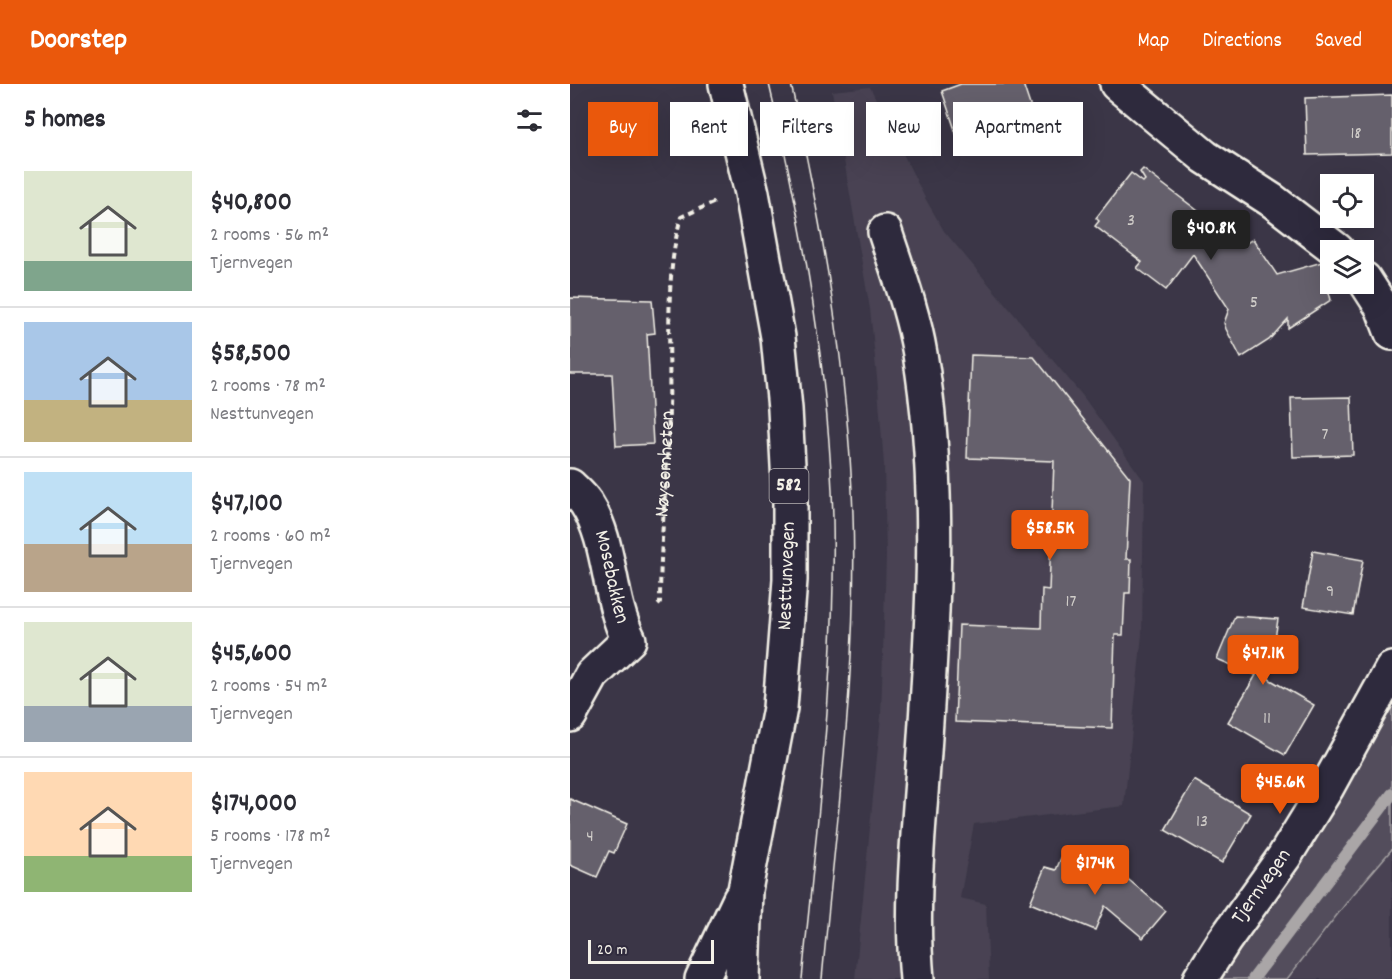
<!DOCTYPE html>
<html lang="en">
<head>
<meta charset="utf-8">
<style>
	body { margin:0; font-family:Dekko,sans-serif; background:#f2f2f3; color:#2b2b33; height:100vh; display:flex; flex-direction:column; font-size:22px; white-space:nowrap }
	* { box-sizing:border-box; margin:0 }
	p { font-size:20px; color:#7c7c81 }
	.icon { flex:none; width:33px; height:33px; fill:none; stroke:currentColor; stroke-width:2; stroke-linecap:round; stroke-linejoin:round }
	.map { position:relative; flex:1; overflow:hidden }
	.sheet { display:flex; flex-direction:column; background:#fff; width:570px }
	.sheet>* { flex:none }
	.banner { position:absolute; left:18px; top:18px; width:570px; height:54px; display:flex; gap:12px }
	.tools { position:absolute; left:750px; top:90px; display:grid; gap:12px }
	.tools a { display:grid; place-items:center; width:54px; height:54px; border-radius:0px; background:#fff; box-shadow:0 6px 24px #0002; font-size:30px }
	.scale { position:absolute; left:18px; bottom:15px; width:126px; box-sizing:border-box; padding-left:6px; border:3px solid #f4f1e8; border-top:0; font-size:16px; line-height:21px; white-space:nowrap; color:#f4f1e8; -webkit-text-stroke:4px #2f2a3d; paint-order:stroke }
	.price { position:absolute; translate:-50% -51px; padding:0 14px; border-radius:6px; background:#ea580c; color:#fff; font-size:20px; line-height:39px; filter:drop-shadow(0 2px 3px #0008) }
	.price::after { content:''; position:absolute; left:50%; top:36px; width:18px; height:14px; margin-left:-9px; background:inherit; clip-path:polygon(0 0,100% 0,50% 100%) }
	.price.current { background:#222; color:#fff }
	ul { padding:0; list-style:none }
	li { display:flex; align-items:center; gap:18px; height:150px; padding:0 24px }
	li+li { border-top:2px solid #e1e1e2 }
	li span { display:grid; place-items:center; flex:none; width:168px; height:120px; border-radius:0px; color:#555 }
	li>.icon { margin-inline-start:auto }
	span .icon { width:72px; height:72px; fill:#fffc; stroke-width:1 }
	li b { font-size:26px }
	h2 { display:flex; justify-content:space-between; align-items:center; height:72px; padding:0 24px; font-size:26px }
	.chip { padding:0 21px; border-radius:0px; background:#fff; box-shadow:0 6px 24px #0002; font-size:21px; line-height:54px }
	.chip.current { background:#ea580c; color:#fff }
	header { display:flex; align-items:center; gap:36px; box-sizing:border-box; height:84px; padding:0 30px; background:#ea580c; color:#fff }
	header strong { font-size:28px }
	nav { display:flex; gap:33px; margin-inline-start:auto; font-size:21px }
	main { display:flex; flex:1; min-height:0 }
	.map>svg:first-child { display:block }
	.built { fill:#484352 }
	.green { fill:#534e5c; stroke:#a4a0a2; stroke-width:1.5 }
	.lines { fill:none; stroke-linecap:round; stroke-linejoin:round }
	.stream { stroke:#aaa6a7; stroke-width:12 }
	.building { fill:#65616c; stroke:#f4f1e8; stroke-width:1.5 }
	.minor-casing { stroke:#f4f1e8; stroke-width:38 }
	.major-casing { stroke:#f4f1e8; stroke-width:38 }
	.path { stroke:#f4f1e8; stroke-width:4; stroke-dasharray:6 4.5; stroke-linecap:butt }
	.minor { stroke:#2f2a3d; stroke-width:33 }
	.major { stroke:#2f2a3d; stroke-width:33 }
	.tram { stroke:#f4f1e8; stroke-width:1.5 }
	.labels { text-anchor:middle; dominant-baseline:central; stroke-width:4.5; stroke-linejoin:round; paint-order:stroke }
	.number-label { font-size:18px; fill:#d0cdc9 }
	.shield { fill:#2f2a3d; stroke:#b9b5b5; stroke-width:1.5 }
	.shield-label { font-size:20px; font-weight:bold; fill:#f4f1e8 }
	.street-label { font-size:21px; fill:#f4f1e8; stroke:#2f2a3d }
</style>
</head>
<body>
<header>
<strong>Doorstep</strong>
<nav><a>Map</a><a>Directions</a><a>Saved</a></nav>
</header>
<main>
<section class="sheet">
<h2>5 homes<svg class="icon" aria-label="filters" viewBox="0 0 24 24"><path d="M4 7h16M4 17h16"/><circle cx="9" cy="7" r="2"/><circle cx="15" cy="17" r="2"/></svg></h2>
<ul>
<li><span style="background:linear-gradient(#dfe7d0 75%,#7fa58c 0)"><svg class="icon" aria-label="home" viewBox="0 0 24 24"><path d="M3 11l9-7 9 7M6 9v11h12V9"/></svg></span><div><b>$40,800</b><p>2 rooms · 56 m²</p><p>Tjernvegen</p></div></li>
<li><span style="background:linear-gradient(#a9c7e8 65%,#c2b280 0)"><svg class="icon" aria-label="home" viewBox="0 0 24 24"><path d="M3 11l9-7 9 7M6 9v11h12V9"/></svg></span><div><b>$58,500</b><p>2 rooms · 78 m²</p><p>Nesttunvegen</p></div></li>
<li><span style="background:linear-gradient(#bfe0f5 60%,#b9a48a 0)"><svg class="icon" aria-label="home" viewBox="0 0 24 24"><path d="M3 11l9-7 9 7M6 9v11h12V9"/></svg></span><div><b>$47,100</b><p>2 rooms · 60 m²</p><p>Tjernvegen</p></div></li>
<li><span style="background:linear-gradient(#dfe7d0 70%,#9aa5b1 0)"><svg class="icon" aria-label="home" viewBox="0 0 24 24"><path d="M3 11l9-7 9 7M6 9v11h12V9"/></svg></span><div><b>$45,600</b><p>2 rooms · 54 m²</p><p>Tjernvegen</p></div></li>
<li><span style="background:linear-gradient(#ffd9b3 70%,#8fb573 0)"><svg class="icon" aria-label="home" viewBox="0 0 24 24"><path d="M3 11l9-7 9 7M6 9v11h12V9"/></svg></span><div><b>$174,000</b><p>5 rooms · 178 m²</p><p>Tjernvegen</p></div></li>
</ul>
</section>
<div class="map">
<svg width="822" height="895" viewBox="0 0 822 895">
	<rect width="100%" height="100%" fill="#3b3647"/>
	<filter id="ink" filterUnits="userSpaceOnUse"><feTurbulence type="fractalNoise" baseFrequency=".0167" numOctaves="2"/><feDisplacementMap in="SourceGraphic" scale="12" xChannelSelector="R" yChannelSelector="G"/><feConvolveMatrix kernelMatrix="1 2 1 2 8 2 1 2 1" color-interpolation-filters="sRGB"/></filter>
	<g filter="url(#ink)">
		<g class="built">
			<polygon points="300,3 355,114 374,147 512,311 574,397 572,551 554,722 404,740 390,814 416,820 419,895 285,895 311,632 316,472 314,381 308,304 300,225 262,7"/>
			<polygon points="822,765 822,895 717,895 781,813"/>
		</g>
		<polygon class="green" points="822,611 822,765 781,813 717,895 650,895 734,772"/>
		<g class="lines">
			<polyline class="stream" points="683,895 822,710"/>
		</g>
		<g class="building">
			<polygon points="391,0 453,0 462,27 388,55 372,7"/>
			<polygon points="822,11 822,69 737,71 735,14"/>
			<polygon points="573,85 673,161 683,155 707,191 752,178 760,183 760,187 755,193 761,216 718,244 718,235 699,256 671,274 656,245 654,239 659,225 623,170 596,206 567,184 572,178 525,142 529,137 526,134 561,89 573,98 575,96 570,88"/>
			<polygon points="0,214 82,216 85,249 77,250 83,360 46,362 42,290 0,290"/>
			<polygon points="401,271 464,273 560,394 556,475 561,475 560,509 555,509 553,551 545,551 542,644 385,638 389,541 471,544 472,505 479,506 484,377 397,374"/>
			<polygon points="781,313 783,371 723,373 721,314"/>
			<polygon points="743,467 793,476 783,531 733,523"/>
			<polygon points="665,532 708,535 699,595 744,621 715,671 658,638 686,591 647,575"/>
			<polygon points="624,696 681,730 652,779 595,746"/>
			<polygon points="0,715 57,740 44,769 39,767 27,793 0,781"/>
			<polygon points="529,771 596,827 573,854 535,822 525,846 460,819 475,783 486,786 491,774 505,780 506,777 524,784"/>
		</g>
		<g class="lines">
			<g class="minor-casing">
				<g id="minor">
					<polyline points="547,0 635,73 703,117 767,166"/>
					<path d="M315 148C328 188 343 228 350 270 372 402 363 535 354 668 349 744 340 820 347 895"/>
					<polyline points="794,195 812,223 822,249"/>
					<path id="s2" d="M0 402C5 407 12 413 16 419 42 459 37 513 59 556L22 591 0 631"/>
					<path id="s3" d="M630 895 654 857 714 773 757 703 822 585"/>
				</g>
			</g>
			<g class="major-casing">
				<g id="major">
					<polyline points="156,0 182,109 208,253 215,325 220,419 220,496 210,624 175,806 172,895"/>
					<polyline points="132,895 170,815"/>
				</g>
			</g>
			<path class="path" id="s1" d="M88 521 90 519C90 454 98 389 99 324 101 260 94 195 111 133L145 118"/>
			<use href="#minor" class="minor"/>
			<use href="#major" class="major"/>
			<g class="tram">
				<path d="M199 0C233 142 259 287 263 434 266 588 247 742 232 895"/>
				<path d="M221 0C252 141 278 285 283 430 288 585 266 740 252 895"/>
			</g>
		</g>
	</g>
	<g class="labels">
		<g class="number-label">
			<text x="786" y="50">18</text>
			<text x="561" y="137">3</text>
			<text x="684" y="219">5</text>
			<text x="755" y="351">7</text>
			<text x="760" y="508">9</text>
			<text x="501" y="518">17</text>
			<text x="697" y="635">11</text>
			<text x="632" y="738">13</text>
			<text x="20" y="753">4</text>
		</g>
		<rect class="shield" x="199.5" y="385" width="39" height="34" rx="4.5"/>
		<g class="shield-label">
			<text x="219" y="402">582</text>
		</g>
		<g class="street-label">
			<text stroke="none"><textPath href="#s1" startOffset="142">Nøysomheten</textPath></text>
			<text transform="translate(218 492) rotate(-88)">Nesttunvegen</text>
			<text stroke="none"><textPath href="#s2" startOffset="102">Mosebakken</textPath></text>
			<text stroke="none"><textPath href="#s3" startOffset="111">Tjernvegen</textPath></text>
		</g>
	</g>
</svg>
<div class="tools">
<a><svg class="icon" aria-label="locate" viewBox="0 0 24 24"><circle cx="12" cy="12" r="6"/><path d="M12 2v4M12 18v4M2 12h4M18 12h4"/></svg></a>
<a><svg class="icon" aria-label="layers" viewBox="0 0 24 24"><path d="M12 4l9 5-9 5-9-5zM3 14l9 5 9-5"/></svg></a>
</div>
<div class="scale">20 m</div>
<b class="price current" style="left:641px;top:177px">$40.8K</b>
<b class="price" style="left:480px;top:477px">$58.5K</b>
<b class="price" style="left:693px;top:602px">$47.1K</b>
<b class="price" style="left:710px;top:731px">$45.6K</b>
<b class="price" style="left:525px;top:812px">$174K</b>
<div class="banner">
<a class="chip current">Buy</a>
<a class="chip">Rent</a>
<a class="chip">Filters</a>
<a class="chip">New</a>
<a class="chip">Apartment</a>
</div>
</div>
</main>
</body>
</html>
